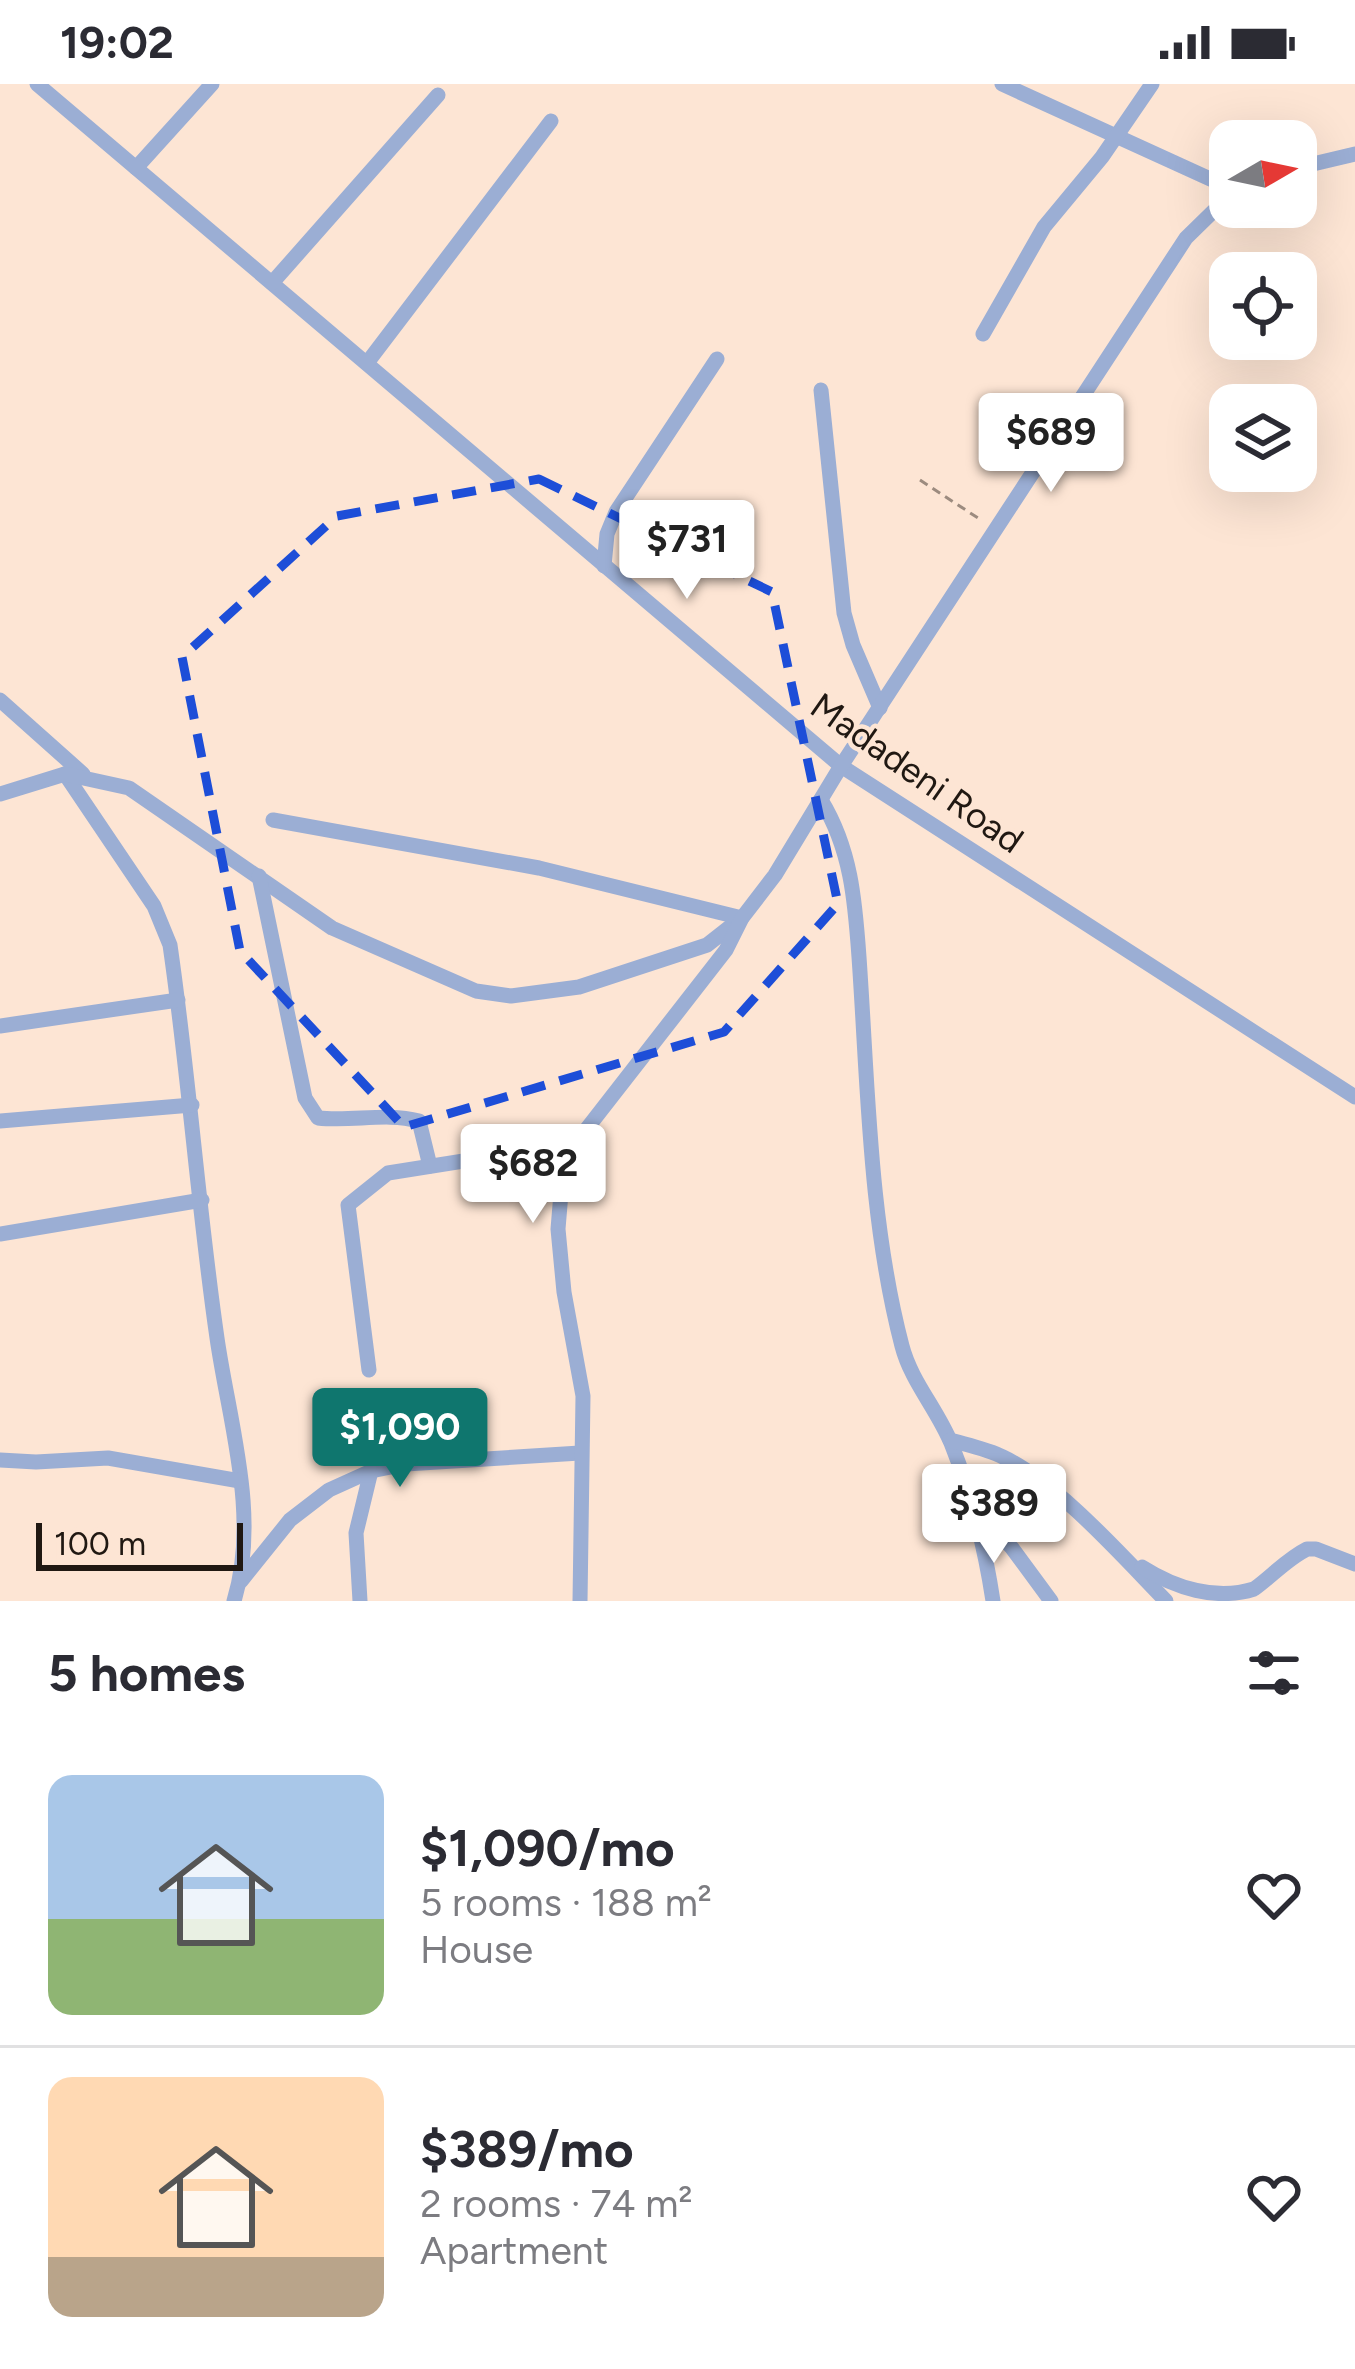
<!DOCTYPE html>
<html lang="en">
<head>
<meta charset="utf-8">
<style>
	body { margin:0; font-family:Figtree,sans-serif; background:#f7f7f7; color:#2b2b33; height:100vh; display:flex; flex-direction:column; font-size:45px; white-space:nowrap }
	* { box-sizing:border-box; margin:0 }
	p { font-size:39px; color:#7c7c81 }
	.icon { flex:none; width:66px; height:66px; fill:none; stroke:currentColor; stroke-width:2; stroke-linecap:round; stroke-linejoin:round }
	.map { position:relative; height:1517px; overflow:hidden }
	.panel { display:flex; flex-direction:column; background:#fff; flex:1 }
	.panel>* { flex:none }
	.needle { width:78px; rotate:81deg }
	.tools { position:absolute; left:1209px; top:36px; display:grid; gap:24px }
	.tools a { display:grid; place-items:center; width:108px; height:108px; border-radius:24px; background:#fff; box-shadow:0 12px 48px #0002; font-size:60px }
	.scale { position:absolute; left:36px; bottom:30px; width:207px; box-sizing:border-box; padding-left:12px; border:6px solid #201812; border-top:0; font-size:33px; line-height:42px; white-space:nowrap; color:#201812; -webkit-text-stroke:9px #fde5d4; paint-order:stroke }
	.price { position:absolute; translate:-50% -102px; padding:0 27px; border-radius:12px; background:#fff; color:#222; font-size:39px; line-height:78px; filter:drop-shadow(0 3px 6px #0008) }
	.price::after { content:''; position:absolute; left:50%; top:72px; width:36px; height:27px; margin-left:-18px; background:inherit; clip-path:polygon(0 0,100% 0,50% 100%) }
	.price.on { background:#0f766e; color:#fff }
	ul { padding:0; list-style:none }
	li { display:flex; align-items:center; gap:36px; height:300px; padding:0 48px }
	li+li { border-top:3px solid #e1e1e2 }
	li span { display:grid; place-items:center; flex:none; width:336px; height:240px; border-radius:24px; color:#555 }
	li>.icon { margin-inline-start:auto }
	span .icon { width:144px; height:144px; fill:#fffc; stroke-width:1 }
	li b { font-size:51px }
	h2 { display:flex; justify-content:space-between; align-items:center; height:144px; padding:0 48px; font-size:51px }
	.status { display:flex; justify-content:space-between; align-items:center; height:84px; padding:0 60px; background:#fff; direction:ltr }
	.status svg { height:33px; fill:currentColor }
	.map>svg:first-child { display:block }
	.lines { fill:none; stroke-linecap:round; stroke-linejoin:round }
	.path { stroke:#9c8b7f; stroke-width:3; stroke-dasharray:9 6; stroke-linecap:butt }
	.minor { stroke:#9baed4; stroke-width:15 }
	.marked { fill:none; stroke:#1d4ed8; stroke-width:9; stroke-dasharray:24 15; stroke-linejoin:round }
	.labels { text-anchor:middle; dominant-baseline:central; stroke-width:9; stroke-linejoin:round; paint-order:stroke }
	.street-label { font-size:36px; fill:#201812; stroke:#fde5d4 }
</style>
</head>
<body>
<div class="status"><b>19:02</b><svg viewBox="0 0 49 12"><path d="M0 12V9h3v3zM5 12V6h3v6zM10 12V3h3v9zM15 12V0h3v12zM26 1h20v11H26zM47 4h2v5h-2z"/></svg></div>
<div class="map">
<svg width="1355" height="1517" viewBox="0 0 1355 1517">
	<rect width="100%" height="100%" fill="#fde5d4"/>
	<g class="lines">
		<polyline class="path" points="920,396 981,436"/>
		<g class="minor">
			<polyline points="37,0 841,682 1355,1013"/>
			<polyline points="1002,0 1230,104"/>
			<polyline points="136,84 212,0"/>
			<polyline points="1296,84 1355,70"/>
			<polyline points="272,199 438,11"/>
			<polyline points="983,250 1044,143 1102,73 1152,0"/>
			<polyline points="367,279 551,37"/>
			<polyline points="821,306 844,529 853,561 880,624"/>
			<polyline points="604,482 607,450 616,428 717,275"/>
			<polyline points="0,616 83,690"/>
			<path d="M65 690 154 822 170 861C189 992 198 1123 217 1254 229 1338 260 1432 234 1517"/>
			<polyline points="0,710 65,690 129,704 332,844 476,907 511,912 579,903 707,861 735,839"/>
			<path d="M821 716C851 765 855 816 859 873 868 1001 869 1136 902 1262 911 1297 937 1325 951 1359 971 1409 985 1464 993 1517"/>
			<polyline points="273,736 539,784 742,834"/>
			<path d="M259 792 305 1014 318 1034C353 1038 385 1028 419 1037L430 1082"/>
			<polyline points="0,942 178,916"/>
			<polyline points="0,1037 192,1021"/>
			<polyline points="0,1150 202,1116"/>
			<polyline points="369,1286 348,1121 388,1089 514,1069 585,1047"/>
			<path d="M950 1356C967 1361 987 1365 1003 1373 1058 1399 1123 1473 1166 1517"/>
			<polyline points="0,1376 36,1378 108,1374 240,1397"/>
			<polyline points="972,1420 1012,1464 1051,1517"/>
			<path d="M1142 1483C1175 1504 1216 1517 1254 1505 1272 1492 1287 1475 1307 1465H1316L1355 1480"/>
			<polyline points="241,1497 290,1436 329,1406 371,1387 406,1380 580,1369"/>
			<polyline points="360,1517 356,1449 371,1387"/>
			<polyline points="580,1517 583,1312 564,1208 558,1145 561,1109 585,1047 726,866 742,834 775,791 841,682 1186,154 1230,111"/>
		</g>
	</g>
	<path class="marked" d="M539 395 772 508 838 820 724 948 404 1043 240 867 182 573 337 432Z"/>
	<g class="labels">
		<g class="street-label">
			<text transform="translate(917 689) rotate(35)">Madadeni Road</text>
		</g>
	</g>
</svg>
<div class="tools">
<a><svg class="needle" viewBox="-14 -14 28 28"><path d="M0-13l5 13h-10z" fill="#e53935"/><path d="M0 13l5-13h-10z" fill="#7c7c81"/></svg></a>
<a><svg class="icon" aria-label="locate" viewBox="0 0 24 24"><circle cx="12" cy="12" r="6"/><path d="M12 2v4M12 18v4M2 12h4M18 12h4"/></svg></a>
<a><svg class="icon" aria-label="layers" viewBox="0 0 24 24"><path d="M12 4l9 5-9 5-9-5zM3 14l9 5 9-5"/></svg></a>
</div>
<div class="scale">100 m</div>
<b class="price" style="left:1051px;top:411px">$689</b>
<b class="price" style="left:687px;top:518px">$731</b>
<b class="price" style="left:533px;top:1142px">$682</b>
<b class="price on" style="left:400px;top:1406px">$1,090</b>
<b class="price" style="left:994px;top:1482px">$389</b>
</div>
<section class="panel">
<h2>5 homes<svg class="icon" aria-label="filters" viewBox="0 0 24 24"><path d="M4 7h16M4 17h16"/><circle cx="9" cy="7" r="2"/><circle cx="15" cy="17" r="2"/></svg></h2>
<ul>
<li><span style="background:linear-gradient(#a9c7e8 60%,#8fb573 0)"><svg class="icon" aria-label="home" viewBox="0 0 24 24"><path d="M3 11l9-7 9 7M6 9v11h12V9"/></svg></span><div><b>$1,090/mo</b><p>5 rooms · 188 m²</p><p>House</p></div><svg class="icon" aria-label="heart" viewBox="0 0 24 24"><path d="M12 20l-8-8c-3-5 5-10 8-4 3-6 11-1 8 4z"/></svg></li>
<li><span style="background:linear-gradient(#ffd9b3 75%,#b9a48a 0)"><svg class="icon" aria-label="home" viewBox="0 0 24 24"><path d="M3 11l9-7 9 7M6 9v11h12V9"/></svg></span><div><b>$389/mo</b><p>2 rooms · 74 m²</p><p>Apartment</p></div><svg class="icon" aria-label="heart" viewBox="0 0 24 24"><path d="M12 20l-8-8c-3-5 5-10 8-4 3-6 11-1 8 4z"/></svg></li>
</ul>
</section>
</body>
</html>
